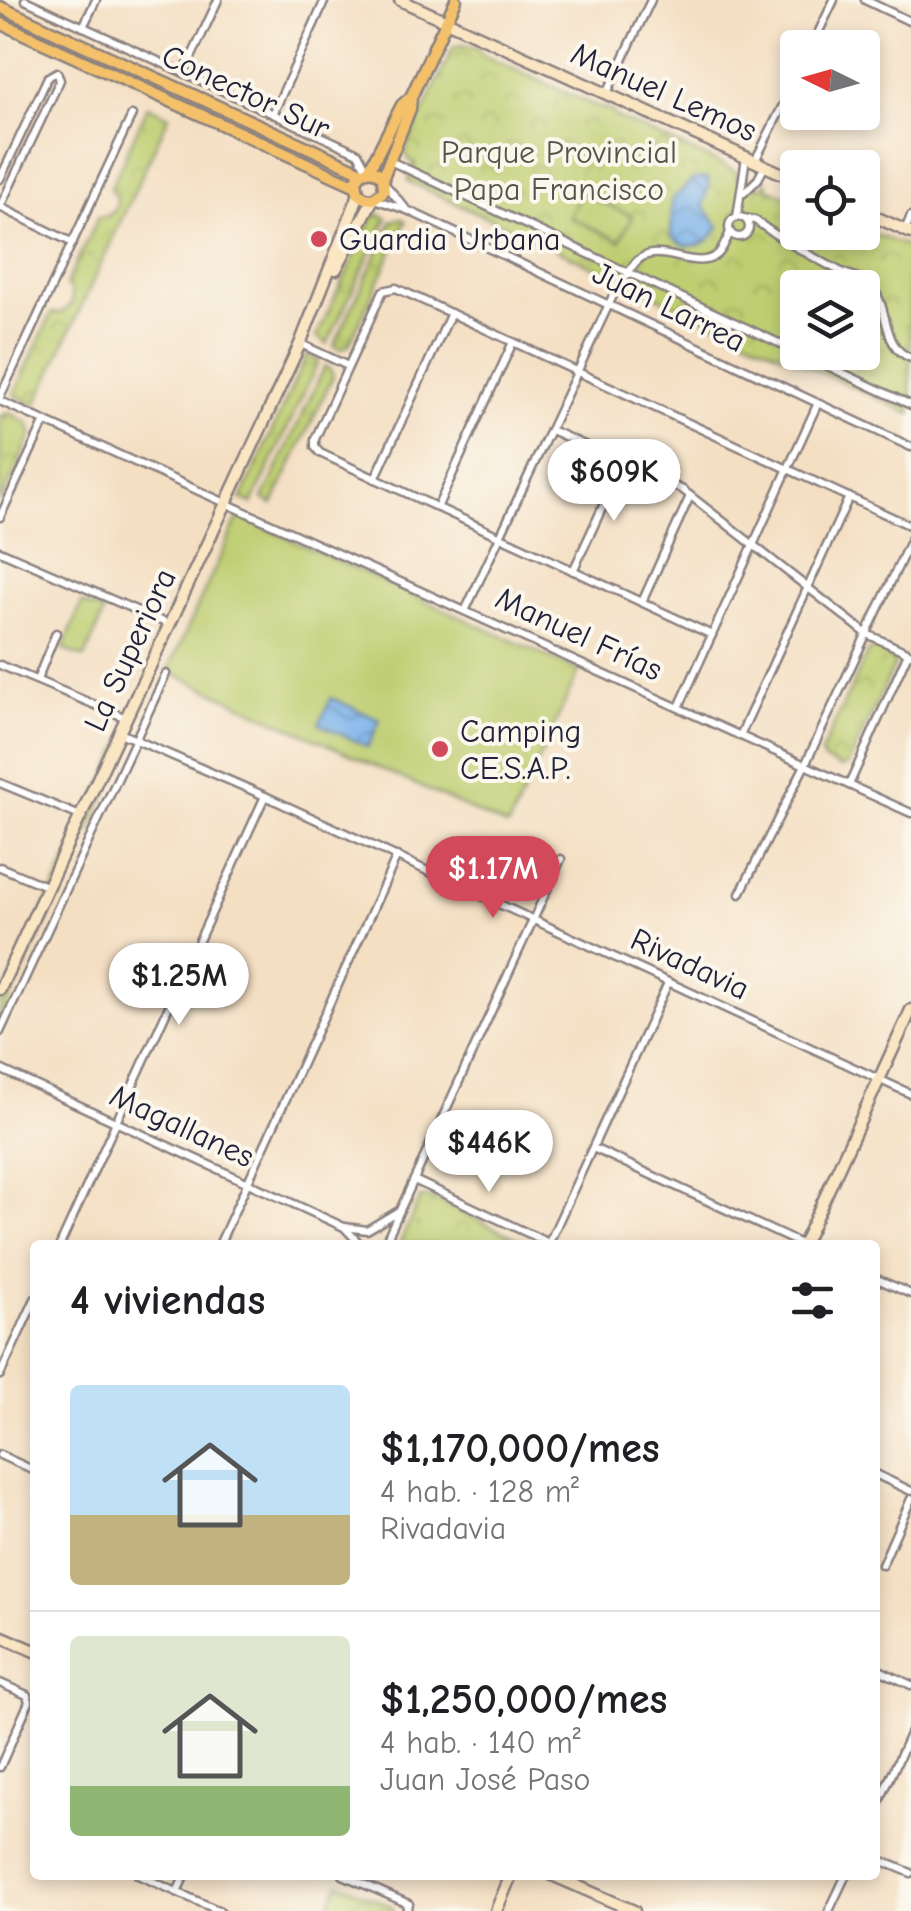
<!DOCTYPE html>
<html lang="es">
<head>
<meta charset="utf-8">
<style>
	body { margin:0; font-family:"Comic Neue",sans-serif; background:#f2f2f2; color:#202124; height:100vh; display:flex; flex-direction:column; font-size:38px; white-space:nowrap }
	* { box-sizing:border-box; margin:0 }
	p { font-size:32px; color:#757577 }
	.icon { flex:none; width:55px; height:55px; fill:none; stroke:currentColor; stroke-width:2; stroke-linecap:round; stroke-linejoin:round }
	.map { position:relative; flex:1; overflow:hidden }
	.panel { position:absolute; left:30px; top:1240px; width:850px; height:640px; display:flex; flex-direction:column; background:#fff; border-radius:10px; box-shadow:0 5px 15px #0003 }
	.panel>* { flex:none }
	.needle { width:65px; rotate:275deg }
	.buttons { position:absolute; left:780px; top:30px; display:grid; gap:20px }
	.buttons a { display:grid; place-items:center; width:100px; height:100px; border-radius:10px; background:#fff; box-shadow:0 5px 15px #0003; font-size:50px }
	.price { position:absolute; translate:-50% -85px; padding:0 22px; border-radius:35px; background:#fff; color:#222; font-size:32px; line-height:65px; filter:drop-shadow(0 2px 5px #0008) }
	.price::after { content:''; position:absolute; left:50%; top:60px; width:30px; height:22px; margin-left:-15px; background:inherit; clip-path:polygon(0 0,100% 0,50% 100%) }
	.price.active { background:#d1495b; color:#fff }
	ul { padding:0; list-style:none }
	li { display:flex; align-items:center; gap:30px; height:250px; padding:0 40px }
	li+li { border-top:2px solid #e0e0e0 }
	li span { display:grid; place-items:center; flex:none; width:280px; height:200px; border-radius:10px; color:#555 }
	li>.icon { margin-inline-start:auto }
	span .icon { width:120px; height:120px; fill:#fffc; stroke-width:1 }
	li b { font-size:42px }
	h2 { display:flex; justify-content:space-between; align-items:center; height:120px; padding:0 40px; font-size:42px }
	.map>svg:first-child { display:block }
	.grass { fill:url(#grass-tufts); stroke:#707856; stroke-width:2.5 }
	.park { fill:url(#park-crowns); stroke:#707856; stroke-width:2.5; fill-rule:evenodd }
	.garden { fill:#bece71; stroke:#707856; stroke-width:2.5 }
	.water { fill:url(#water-waves); stroke:#4e6a92; stroke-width:2.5 }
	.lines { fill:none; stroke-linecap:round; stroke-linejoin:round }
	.street-casing { stroke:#8b807f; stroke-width:11 }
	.secondary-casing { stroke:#8b807f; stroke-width:15 }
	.primary-casing { stroke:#8b807f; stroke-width:15 }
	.street { stroke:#fff; stroke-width:6 }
	.secondary { stroke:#fbe6c4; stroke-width:10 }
	.primary { stroke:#f4c16b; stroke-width:10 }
	.poi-dot { fill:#d1495b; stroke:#fbf7ec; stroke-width:4 }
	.labels { text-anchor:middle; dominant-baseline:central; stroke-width:8; stroke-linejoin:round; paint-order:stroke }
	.street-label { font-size:32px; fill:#22223b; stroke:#fbf7ec }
	.park-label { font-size:32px; fill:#51564b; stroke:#fbf7ec }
	.poi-label { font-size:32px; fill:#22223b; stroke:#fbf7ec; text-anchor:start }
</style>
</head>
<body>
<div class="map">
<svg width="911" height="1911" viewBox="0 0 911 1911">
	<defs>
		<pattern id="grass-tufts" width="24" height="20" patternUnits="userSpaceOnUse" patternTransform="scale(2.5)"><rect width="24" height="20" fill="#bece71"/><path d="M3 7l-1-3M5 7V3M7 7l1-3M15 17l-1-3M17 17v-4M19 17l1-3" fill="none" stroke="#a3b163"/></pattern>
		<pattern id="park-crowns" width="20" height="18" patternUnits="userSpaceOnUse" patternTransform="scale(2.5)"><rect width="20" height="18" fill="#bece71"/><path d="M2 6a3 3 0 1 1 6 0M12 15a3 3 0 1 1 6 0" fill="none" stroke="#a3b163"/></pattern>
		<pattern id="water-waves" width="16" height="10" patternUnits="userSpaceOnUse" patternTransform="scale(2.5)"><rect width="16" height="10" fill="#7bb2ea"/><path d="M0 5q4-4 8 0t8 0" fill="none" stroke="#6490bf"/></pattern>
	</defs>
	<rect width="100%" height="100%" fill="#fbf7ec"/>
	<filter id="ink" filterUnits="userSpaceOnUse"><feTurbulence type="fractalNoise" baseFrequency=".01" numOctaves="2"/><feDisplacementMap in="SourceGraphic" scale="20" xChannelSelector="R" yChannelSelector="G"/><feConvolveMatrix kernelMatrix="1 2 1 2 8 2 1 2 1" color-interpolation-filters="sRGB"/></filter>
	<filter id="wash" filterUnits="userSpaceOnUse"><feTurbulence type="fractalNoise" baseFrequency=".0048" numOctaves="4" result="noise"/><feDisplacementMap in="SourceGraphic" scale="40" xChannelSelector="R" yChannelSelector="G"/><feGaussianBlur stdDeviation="2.25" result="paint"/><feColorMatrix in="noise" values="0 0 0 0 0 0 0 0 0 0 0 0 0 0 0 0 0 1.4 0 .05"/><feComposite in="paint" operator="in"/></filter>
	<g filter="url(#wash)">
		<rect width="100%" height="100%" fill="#f4dfc3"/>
		<g class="grass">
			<polygon points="0,14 342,170 341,172 0,17"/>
			<polygon points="379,214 387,218 327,344 317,336 373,216"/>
			<polygon points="400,218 406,221 349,345 340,349 334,346 392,221"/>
			<polygon points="307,354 319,360 252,504 241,499"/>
			<polygon points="325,366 330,369 333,376 273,504 263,499"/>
			<polygon points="123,741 129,745 0,1021 0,1004"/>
		</g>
		<g class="park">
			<path d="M467 45 477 47 482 55 596 106 612 111 615 117 730 168 737 172V178H748L758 188 767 182 768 188 797 201 798 232H862L863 230 909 247 911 414 408 181 415 164 409 160 405 151 452 50 455 46ZM798 288H862V352H798Z"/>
			<polygon points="148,106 169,116 36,405 14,395 52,313 62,313 72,303 71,291 66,285 98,217 108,216 116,209 117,198 110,189"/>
			<polygon points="9,413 28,423 32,435 0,504 0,416"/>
			<polygon points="875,649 892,657 895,664 848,765 841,768 824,760 821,753 868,651"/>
			<polygon points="420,1198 431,1198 531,1245 399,1245"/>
			<polygon points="339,1883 392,1906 394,1911 327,1911"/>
		</g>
		<g class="garden">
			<polygon points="581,193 632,216 620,241 569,217"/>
			<polygon points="239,516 579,671 508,827 168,671"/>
			<polygon points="82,603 104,612 85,658 63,649"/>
		</g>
		<g class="water">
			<path d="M708 178 709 186 703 206 719 226C710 246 686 254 671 235L672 200 693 179Z"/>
			<polygon points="331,698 380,720 368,747 319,724"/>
		</g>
	</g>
	<g filter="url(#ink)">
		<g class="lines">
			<g class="street-casing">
				<g id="street">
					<polyline points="25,0 358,153 367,170"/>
					<polyline points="865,0 911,22"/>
					<polyline points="83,27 96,0"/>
					<polyline points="811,48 834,0"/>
					<polyline points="184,73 218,0"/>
					<polyline points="607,93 651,0"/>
					<polyline points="273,114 325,0"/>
					<polyline points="390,161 798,352"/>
					<polyline points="755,161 798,75"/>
					<polyline points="0,179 48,77 57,72 60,80 0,207 73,243"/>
					<polyline points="385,184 406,209"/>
					<polyline points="744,193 758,179 765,166"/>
					<polyline points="374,199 407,210 911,447"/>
					<polyline points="737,217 746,157"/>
					<circle cx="739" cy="227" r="10"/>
					<path d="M743 218 755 220C779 239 809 255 836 269 847 276 861 276 871 286 890 306 881 348 911 358"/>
					<polyline points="905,230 911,216"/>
					<path d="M628 275C647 228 693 277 718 254 723 249 727 239 730 232"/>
					<polyline points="301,344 348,366"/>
					<polyline points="798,352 911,405"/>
					<polyline points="0,397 132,115"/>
					<polyline points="0,401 911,813"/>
					<polyline points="551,430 683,490 867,634 911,654"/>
					<polyline points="375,479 451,313"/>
					<polyline points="437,508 513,342"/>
					<polyline points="0,517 45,421"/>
					<polyline points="0,551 168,624"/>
					<polyline points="573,571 623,463"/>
					<polyline points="642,602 690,496"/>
					<polyline points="466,609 618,285"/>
					<polyline points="712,635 320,453 315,447 315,439 383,291 396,288 911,526"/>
					<polyline points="0,665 126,718"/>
					<polyline points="37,680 56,633"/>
					<polyline points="679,707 817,405"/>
					<polyline points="120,733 265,796 911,1094"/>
					<polyline points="740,736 849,497"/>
					<polyline points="0,783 80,816"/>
					<polyline points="849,785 908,653"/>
					<polyline points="0,867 48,887"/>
					<polyline points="740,894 805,765 911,539"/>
					<polyline points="0,1032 166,674"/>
					<polyline points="0,1069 344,1227 361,1245"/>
					<polyline points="593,1148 803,1245"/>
					<polyline points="414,1180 549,1243"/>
					<polyline points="345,1227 367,1230 397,1212"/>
					<polyline points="60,1245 265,796"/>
					<polyline points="219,1245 397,856"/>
					<polyline points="384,1245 561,859"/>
					<polyline points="548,1245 668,983"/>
					<polyline points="875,1278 911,1294"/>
					<polyline points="0,1375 35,1299"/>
					<polyline points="0,1455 35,1471"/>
					<polyline points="875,1474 911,1491"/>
					<polyline points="882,1565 911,1499"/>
					<polyline points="875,1668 911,1685"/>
					<polyline points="0,1683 27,1695 29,1702 0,1767"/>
					<polyline points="875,1811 911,1732"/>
					<polyline points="875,1858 911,1873"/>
					<polyline points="138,1875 220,1911"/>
					<polyline points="343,1875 409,1904 406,1911"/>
					<polyline points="177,1892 185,1875"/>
					<polyline points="829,1911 846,1875"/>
				</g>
			</g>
			<g class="secondary-casing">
				<g id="secondary">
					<polyline points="400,0 798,181"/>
					<polyline points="862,211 911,233"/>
					<polyline points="336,269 373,199"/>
					<polyline points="0,989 300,344 359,194"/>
					<polyline points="803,1245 911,1010"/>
					<polyline points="0,1636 35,1651"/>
					<polyline points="552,1875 634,1911"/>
					<polyline points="496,1911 511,1875"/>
				</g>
			</g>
			<g class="primary-casing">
				<g id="primary">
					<polyline points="0,7 362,172"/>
					<polyline points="0,23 356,186"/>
					<polyline points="369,170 402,105 411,97"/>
					<polyline points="383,177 373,170 362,172 356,180 358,193 365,198 373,199 384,191 383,177 410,109 411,97 456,0"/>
				</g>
			</g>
			<use href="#street" class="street"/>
			<use href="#secondary" class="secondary"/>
			<use href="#primary" class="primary"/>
		</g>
	</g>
	<g class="poi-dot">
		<circle cx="319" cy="239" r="10"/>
		<circle cx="440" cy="749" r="10"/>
	</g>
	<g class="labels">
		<g class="street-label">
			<text transform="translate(246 92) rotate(25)">Conector Sur</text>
			<text transform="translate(664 92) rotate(24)">Manuel Lemos</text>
			<text transform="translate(669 307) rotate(26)">Juan Larrea</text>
			<text transform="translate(579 634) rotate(25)">Manuel Frías</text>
			<text transform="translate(130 650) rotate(-65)">La Superiora</text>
			<text transform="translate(690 964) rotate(25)">Rivadavia</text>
			<text transform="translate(182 1126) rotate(25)">Magallanes</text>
		</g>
		<g class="park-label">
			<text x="559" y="152">Parque Provincial<tspan x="559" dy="37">Papa Francisco</tspan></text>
		</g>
		<g class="poi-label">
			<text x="339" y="239">Guardia Urbana</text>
			<text x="460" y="731">Camping<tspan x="460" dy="37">CE.S.A.P.</tspan></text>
		</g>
	</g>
</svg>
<div class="buttons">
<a><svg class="needle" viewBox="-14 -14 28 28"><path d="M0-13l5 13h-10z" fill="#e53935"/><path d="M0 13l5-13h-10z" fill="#757577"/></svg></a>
<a><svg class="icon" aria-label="locate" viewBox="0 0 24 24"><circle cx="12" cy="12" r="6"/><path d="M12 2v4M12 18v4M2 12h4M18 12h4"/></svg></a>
<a><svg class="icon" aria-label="layers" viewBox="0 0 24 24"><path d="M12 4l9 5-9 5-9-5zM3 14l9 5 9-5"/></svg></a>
</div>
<b class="price" style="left:614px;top:524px">$609K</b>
<b class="price active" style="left:493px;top:921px">$1.17M</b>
<b class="price" style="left:179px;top:1028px">$1.25M</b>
<b class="price" style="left:489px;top:1195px">$446K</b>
<section class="panel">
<h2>4 viviendas<svg class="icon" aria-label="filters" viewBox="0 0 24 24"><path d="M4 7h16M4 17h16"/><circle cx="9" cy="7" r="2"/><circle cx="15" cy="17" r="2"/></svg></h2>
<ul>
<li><span style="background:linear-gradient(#bfe0f5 65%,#c2b280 0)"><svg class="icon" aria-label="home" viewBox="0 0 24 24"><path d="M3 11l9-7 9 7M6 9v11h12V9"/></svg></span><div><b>$1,170,000/mes</b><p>4 hab. · 128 m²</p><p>Rivadavia</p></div></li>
<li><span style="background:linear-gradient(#dfe7d0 75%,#8fb573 0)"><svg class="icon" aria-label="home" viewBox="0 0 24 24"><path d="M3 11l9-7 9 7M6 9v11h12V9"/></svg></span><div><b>$1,250,000/mes</b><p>4 hab. · 140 m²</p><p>Juan José Paso</p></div></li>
</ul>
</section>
</div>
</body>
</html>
